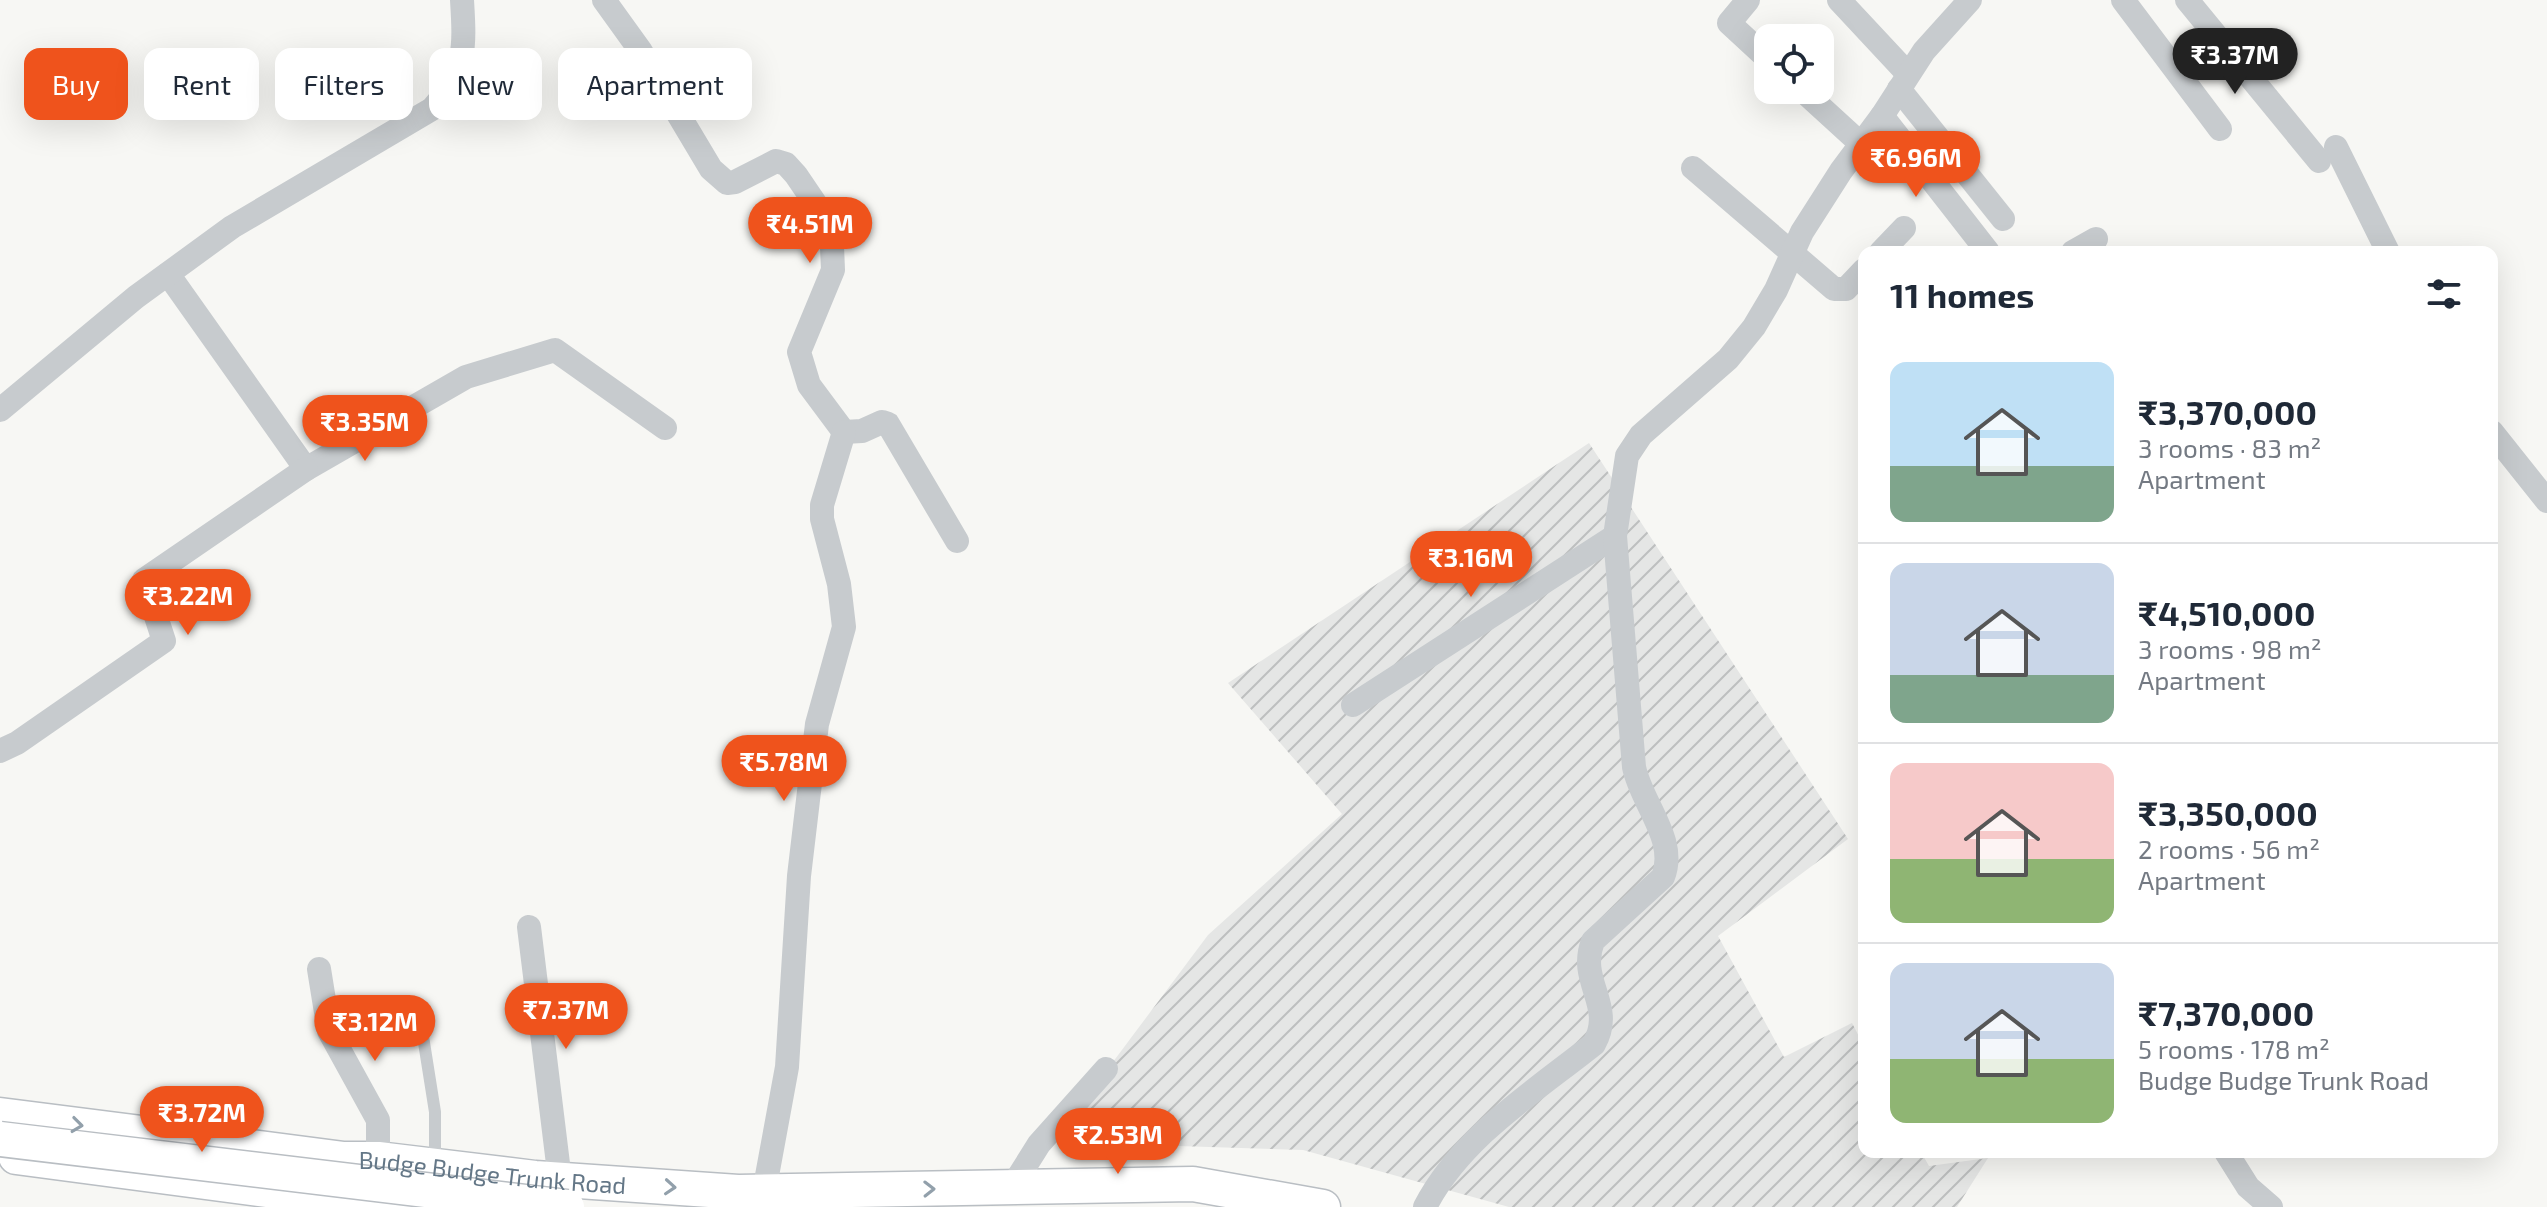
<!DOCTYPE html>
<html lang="en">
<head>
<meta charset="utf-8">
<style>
	body { margin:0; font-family:"Exo 2",sans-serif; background:#f2f2f3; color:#1f2937; height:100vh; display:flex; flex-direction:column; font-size:30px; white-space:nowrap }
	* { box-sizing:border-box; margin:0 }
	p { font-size:26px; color:#747a83 }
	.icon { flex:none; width:44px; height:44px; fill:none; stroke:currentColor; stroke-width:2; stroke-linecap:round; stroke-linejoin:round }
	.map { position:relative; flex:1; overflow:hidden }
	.side { position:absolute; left:1858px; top:246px; width:640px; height:912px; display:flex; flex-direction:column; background:#fff; border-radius:16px; box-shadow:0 8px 32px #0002 }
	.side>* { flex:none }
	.guide { position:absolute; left:24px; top:48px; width:760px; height:72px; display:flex; gap:16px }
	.buttons { position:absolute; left:1754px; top:24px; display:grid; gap:16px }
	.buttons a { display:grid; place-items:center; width:80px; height:80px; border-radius:16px; background:#fff; box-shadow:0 8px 32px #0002; font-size:40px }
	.price { position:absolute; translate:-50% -68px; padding:0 18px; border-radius:28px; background:#ef531c; color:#fff; font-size:26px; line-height:52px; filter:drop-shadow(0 2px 4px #0008) }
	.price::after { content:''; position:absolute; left:50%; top:48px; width:24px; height:18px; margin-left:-12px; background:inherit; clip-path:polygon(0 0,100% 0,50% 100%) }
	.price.on { background:#222; color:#fff }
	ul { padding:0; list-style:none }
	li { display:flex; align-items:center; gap:24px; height:200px; padding:0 32px }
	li+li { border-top:2px solid #e0e1e3 }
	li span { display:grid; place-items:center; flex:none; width:224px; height:160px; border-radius:16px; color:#555 }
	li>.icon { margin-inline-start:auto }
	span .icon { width:96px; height:96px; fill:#fffc; stroke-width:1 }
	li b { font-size:34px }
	h2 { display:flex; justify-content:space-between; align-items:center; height:96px; padding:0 32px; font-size:34px }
	.pill { padding:0 28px; border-radius:16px; background:#fff; box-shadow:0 8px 32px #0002; font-size:28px; line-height:72px }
	.pill.on { background:#ef531c; color:#fff }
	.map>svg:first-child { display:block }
	.industrial { fill:url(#industrial-furrows) }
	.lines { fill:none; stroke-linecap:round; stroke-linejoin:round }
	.secondary-casing { stroke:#b9bec3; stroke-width:37 }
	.lane { stroke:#c7cbce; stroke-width:12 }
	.street { stroke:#c7cbce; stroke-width:24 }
	.secondary { stroke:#fff; stroke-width:34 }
	.secondary-bridge-casing { stroke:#b9bec3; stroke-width:37; stroke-linecap:butt }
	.secondary-bridge { stroke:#fff; stroke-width:34 }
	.oneway { stroke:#92a0ab }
	.labels { text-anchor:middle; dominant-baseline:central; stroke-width:8; stroke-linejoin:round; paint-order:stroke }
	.street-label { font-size:24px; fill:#647787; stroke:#fff }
</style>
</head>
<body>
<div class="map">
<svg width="2547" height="1207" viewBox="0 0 2547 1207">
	<defs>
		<pattern id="industrial-furrows" width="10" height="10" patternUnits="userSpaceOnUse" patternTransform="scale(2)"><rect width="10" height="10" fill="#e5e6e5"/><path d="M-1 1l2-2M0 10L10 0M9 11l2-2" fill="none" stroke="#bdbfbf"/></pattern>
	</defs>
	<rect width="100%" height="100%" fill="#f7f7f4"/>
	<polygon class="industrial" points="1589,443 1848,839 1718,936 1784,1057 1852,1023 1864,1046 1864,1152 1921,1152 1929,1166 1988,1158 1957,1207 1509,1207 1303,1150 1053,1142 1208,935 1342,814 1228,683"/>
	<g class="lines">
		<g class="secondary-casing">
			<g id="secondary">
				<path id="s1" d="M0 1115 344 1159H378L535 1178 738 1192 1193 1184 1323 1207"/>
				<polyline points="16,1157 396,1207"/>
			</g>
		</g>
		<polyline class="lane" points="419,1011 435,1112 435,1163"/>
		<g class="street">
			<polyline points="604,0 640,50 711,169 727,183 735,182 776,161 786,164 796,175 817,206 832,246 833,270 799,352 809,385 844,432 862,431 882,422 888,424 957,541"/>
			<polyline points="1748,0 1729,23 1768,59"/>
			<polyline points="1839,0 1908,74"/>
			<polyline points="2123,0 2220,129"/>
			<polyline points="2187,0 2319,161"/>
			<polyline points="1899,89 2003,219"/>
			<polyline points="1802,90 1860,143"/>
			<polyline points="1882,116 1988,252"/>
			<polyline points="2336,147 2388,252"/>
			<polyline points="1693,168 1834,289 1846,289 1864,270"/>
			<polyline points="1881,252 1904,228"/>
			<polyline points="2073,252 2096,239"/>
			<polyline points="168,274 306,469 466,377 555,350 665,428"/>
			<path d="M0 410 136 297 232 227 432 109C466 72 465 48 462 0"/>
			<polyline points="2492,432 2547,501"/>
			<polyline points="1353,705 1615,536"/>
			<polyline points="0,751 17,743 164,641 144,580 306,469"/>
			<polyline points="529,927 560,1180"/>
			<polyline points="319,969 329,1031 378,1120 378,1159"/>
			<polyline points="2226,1152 2248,1187 2271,1207"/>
			<polyline points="1012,1187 1039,1144 1106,1069"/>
			<polyline points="764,1192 787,1067 799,876 817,724 844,627 839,584 822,519 822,505 844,432"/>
			<path d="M1425 1207C1460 1138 1535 1091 1594 1044 1616 1005 1577 982 1593 941L1663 877C1678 840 1641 803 1634 767L1615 536 1627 456 1641 435 1728 359 1754 327 1776 290 1802 232 1841 171 1882 116 1924 51 1970 0"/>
		</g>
		<use href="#secondary" class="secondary"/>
		<g class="secondary-bridge-casing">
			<polyline id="secondary-bridge" points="0,1139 567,1207"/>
		</g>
		<use href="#secondary-bridge" class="secondary-bridge"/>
	</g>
	<defs><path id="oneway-chevron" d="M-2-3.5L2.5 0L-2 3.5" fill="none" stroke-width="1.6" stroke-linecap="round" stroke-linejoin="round" transform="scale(2)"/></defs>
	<g class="oneway">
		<use href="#oneway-chevron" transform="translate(77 1125) rotate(7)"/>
		<use href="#oneway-chevron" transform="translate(670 1187) rotate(4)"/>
		<use href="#oneway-chevron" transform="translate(929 1189) rotate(-1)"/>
	</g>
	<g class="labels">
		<g class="street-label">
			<text stroke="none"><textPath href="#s1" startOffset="496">Budge Budge Trunk Road</textPath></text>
		</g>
	</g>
</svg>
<div class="buttons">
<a><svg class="icon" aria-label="locate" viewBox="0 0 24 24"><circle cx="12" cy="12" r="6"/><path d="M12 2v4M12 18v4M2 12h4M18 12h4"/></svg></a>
</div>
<b class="price on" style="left:2235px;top:96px">₹3.37M</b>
<b class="price" style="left:1916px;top:199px">₹6.96M</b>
<b class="price" style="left:810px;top:265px">₹4.51M</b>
<b class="price" style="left:365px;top:463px">₹3.35M</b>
<b class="price" style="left:1471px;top:599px">₹3.16M</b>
<b class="price" style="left:188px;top:637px">₹3.22M</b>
<b class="price" style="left:784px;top:803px">₹5.78M</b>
<b class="price" style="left:566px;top:1051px">₹7.37M</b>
<b class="price" style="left:375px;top:1063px">₹3.12M</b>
<b class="price" style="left:202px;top:1154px">₹3.72M</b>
<b class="price" style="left:1118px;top:1176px">₹2.53M</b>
<div class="guide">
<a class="pill on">Buy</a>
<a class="pill">Rent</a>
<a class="pill">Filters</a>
<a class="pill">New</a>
<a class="pill">Apartment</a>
</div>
<section class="side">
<h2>11 homes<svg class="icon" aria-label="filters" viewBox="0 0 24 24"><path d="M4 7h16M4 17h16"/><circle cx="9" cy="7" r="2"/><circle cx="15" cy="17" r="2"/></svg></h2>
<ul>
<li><span style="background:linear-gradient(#bfe0f5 65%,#7fa58c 0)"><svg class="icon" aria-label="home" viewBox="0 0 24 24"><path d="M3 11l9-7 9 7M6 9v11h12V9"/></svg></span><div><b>₹3,370,000</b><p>3 rooms · 83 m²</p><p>Apartment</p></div></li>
<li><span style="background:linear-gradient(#c9d6e8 70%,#7fa58c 0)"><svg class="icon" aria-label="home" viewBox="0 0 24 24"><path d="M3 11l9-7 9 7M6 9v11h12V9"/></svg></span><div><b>₹4,510,000</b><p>3 rooms · 98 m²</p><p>Apartment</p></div></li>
<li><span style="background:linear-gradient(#f6c9c9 60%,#8fb573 0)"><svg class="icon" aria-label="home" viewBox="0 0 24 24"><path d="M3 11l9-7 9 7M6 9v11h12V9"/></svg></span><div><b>₹3,350,000</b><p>2 rooms · 56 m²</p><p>Apartment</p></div></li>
<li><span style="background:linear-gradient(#c9d6e8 60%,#8fb573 0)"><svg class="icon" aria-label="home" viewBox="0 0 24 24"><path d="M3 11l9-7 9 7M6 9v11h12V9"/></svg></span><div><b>₹7,370,000</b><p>5 rooms · 178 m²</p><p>Budge Budge Trunk Road</p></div></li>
</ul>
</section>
</div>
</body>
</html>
